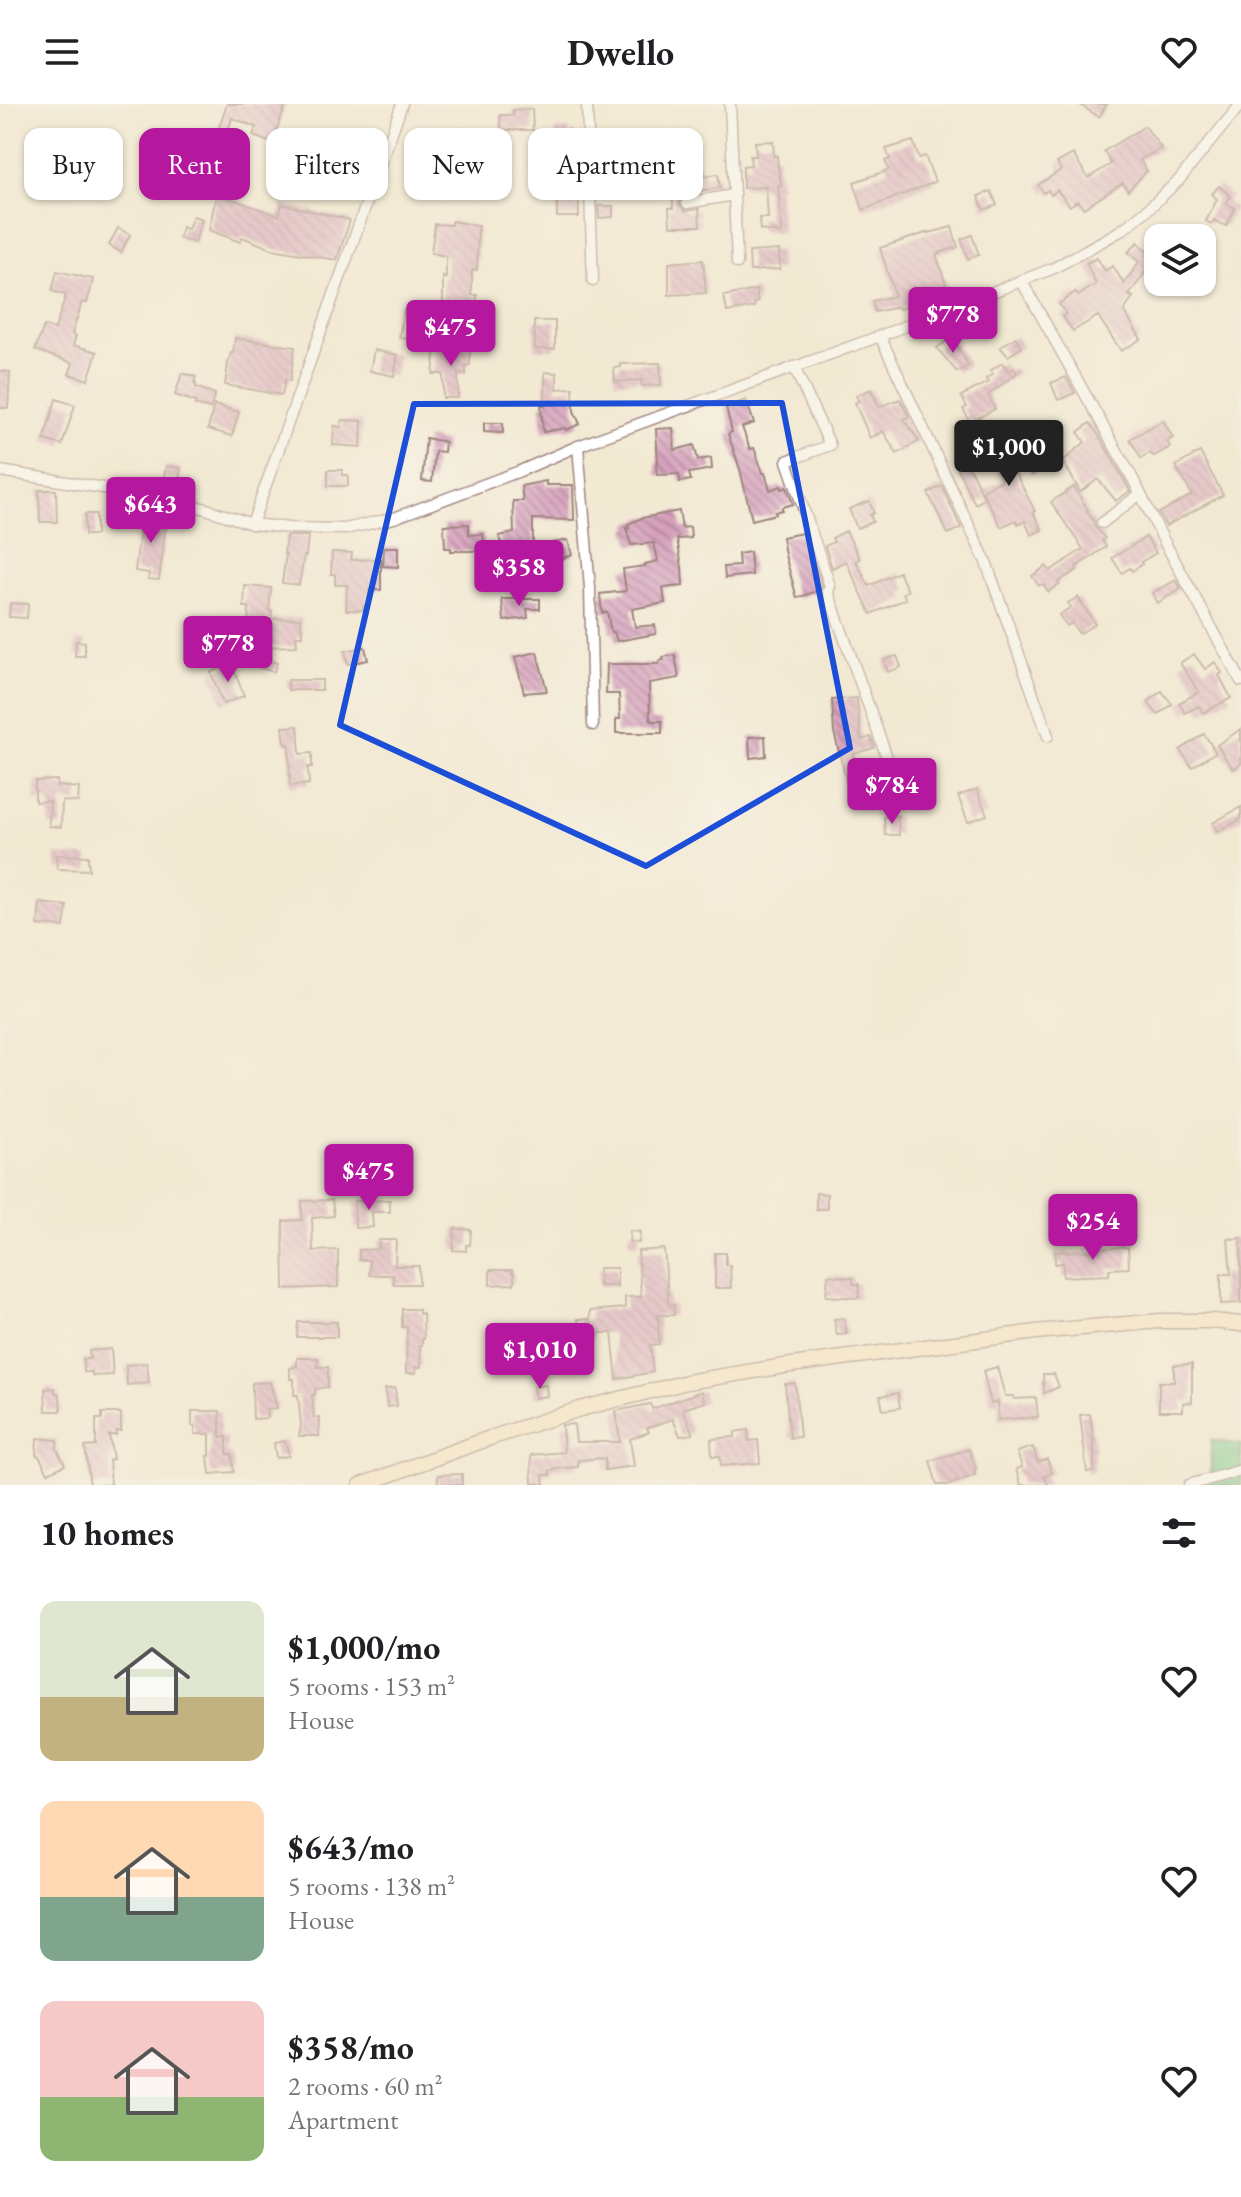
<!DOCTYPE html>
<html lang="en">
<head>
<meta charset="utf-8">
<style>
	body { margin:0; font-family:"EB Garamond",serif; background:#f2f2f2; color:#202124; height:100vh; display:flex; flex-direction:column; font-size:30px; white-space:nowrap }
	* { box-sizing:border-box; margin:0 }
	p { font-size:26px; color:#757577 }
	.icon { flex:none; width:44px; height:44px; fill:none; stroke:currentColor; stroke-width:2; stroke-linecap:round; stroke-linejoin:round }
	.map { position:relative; height:1381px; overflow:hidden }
	.panel { display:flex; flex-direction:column; background:#fff; flex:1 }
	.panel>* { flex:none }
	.hud { position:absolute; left:24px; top:24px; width:800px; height:72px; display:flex; gap:16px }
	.controls { position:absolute; left:1144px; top:120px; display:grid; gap:16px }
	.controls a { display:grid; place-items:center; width:72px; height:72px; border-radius:16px; background:#fff; box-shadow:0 2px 6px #0004; font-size:40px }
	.price { position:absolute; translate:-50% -68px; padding:0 18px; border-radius:8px; background:#b5179e; color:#fff; font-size:26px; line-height:52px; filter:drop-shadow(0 2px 4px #0008) }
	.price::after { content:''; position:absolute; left:50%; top:48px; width:24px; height:18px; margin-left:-12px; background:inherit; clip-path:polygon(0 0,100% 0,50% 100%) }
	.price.active { background:#222; color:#fff }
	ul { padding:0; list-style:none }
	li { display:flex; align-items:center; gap:24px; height:200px; padding:0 40px }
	li span { display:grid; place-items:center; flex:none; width:224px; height:160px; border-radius:16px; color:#555 }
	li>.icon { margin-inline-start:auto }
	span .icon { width:96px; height:96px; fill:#fffc; stroke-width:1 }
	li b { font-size:34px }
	h2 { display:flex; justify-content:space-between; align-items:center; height:96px; padding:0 40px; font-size:34px }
	.pill { padding:0 28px; border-radius:16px; background:#fff; box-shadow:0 2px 6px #0004; font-size:28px; line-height:72px }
	.pill.active { background:#b5179e; color:#fff }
	header { display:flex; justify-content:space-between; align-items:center; height:104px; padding:0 40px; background:#fff; font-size:36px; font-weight:700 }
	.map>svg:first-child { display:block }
	.grass { fill:url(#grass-tufts); stroke:#60765d; stroke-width:2 }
	.building { fill:url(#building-back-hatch) }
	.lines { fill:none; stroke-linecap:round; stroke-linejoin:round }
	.street-casing { stroke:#9e847f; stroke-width:13 }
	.secondary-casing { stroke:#9e847f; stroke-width:17 }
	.street { stroke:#fff; stroke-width:10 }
	.secondary { stroke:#fae7c3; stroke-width:14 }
	.marked { fill:none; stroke:#1d4ed8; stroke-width:6; stroke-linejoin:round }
</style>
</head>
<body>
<header><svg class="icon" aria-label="menu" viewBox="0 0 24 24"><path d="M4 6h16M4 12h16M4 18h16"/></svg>Dwello<svg class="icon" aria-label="heart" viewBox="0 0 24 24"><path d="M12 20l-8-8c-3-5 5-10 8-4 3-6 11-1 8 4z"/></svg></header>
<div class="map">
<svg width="1241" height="1381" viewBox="0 0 1241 1381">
	<defs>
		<pattern id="grass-tufts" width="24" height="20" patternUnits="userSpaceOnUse" patternTransform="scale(2)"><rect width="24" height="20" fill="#77cc8f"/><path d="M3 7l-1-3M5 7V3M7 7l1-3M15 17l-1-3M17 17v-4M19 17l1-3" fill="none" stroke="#68af7c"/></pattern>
		<pattern id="building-back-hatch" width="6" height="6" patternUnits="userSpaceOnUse" patternTransform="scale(2)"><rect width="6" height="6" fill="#d7a1bd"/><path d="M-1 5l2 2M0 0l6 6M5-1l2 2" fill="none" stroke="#b0839a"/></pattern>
	</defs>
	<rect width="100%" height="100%" fill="#f7f3e8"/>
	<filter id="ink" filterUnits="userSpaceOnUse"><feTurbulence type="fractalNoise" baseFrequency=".0125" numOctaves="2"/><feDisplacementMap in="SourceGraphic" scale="16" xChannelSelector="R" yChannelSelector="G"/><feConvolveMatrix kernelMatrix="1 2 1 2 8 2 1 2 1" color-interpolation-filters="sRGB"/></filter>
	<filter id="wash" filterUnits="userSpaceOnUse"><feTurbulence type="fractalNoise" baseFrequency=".006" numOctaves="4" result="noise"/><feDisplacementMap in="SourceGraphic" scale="32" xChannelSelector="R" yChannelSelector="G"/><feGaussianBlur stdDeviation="1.8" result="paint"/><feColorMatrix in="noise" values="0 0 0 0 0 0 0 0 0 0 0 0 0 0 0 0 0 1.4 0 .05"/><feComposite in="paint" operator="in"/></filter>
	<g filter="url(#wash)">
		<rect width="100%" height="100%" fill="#f2e9d3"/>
		<polygon class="grass" points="1211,1336 1241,1341 1241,1381 1211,1381"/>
		<g id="blocks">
			<g class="building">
				<polygon points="227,0 286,0 272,39 253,32 256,23 232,14 222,46 212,43"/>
				<polygon points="1079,0 1107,0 1099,13"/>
				<polygon points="532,5 533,26 501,26 500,11 513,11 513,6"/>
				<polygon points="1145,22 1161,44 1140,56 1147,67 1128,87 1123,79 1084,104 1077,97 1070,102 1057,86 1051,91 1048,86 1044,89 1038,81 1061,66 1057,59 1073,50 1088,74 1111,60 1104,47"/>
				<polygon points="555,25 569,25 569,37 578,37 579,113 557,113"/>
				<polygon points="474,31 489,31 489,41 473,40"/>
				<polygon points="773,37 774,52 777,52 779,72 780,71 781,82 778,82 782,129 760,126 759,114 768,114 766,83 743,84 743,62 751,61 750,52 756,52 755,38"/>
				<polygon points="913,37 919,54 925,52 935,78 863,106 854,78 889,66 885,57 890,55 886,45"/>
				<rect x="434" y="49" width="15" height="12"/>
				<polygon points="637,61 637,79 623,78 624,62"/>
				<polygon points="704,65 705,72 718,70 720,84 698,87 699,89 685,91 680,96 679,100 685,107 699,105 700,122 670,122 669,104 673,104 672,70 692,69 692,66"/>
				<polygon points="1219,82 1231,92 1226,99 1235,104 1226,122 1214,116 1211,120 1206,117 1217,95 1212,90"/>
				<polygon points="217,87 228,89 227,93 279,112 282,100 350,116 337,156 272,145 242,133 240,138 209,126"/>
				<polygon points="991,87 997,101 984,106 978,92"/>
				<polygon points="598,102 613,102 613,113 599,114"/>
				<polygon points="193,112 202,115 195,139 179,134 182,123 188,125"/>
				<polygon points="452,117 478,122 477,166 472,166 472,191 477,191 476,214 464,213 464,211 443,211 443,173 446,174 446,152 431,149 435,120 451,121"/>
				<polygon points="952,123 958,143 936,150 948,186 922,194 923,198 899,205 898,203 875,208 872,197 895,192 880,144 929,128 929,129"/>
				<polygon points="118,124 130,131 121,148 109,141"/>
				<polygon points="972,131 979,151 968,155 961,135"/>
				<polygon points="1138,138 1155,155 1129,191 1133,193 1124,207 1141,235 1121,247 1098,212 1073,227 1062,212 1066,210 1059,200 1075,188 1078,192 1096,180 1086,159 1097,154 1105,167 1113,162 1124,180 1139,158 1128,148"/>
				<polygon points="779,146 780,165 750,167 749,148"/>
				<polygon points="703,156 706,189 669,191 669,159"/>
				<polygon points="57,167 93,175 87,199 82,198 72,230 76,232 73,241 97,248 88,276 69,270 73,259 35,246 44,222 55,225 66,191 52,187"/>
				<polygon points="756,186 758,198 754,199 755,203 727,208 724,192"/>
				<polygon points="404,206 415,209 412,235 399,234"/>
				<polygon points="534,217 555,217 555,245 535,245"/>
				<polygon points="1016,233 1022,243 1008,252 1000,243"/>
				<polygon points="235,234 295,243 290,277 285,276 282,291 225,281 228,259 231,249 233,249"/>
				<polygon points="951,234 963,251 968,262 957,268 937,244"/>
				<polygon points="436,243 470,243 470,261 466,261 466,270 458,270 458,294 443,294 443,270 433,270"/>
				<polygon points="374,246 398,251 394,272 370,267"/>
				<polygon points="660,259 661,281 642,282 641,276 615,278 614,264 621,263 620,260"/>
				<polygon points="1002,259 1009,267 1014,264 1017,269 988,291 995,305 970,318 963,305 967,303 961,292 989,278 986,275 993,270 990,267"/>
				<polygon points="0,267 10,268 8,304 0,304"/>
				<polygon points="545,268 557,269 557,285 573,284 574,307 580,320 566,326 565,324 543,328 541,301 545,301"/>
				<polygon points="182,269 196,273 194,279 196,280 196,283 215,290 210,305 195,301 196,298 175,291"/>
				<polygon points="1066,273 1075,289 1058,296 1051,279"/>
				<polygon points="871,285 879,303 900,295 909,313 904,315 919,337 897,350 883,327 870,334 855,299 859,297 856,292"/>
				<polygon points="56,295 75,301 62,341 44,336"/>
				<polygon points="746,296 754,319 742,323 750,345 754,344 763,369 765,369 770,386 781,382 782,385 787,383 793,400 782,403 782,406 775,408 776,410 752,416 740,365 728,330 732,328 726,303"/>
				<polygon points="214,301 239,308 232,332 208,325"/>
				<polygon points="342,316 362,317 361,343 333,341 334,322 342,323"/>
				<polygon points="1163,316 1173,334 1167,337 1170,343 1154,352 1149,349 1141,354 1130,335"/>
				<polygon points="484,319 503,319 503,329 484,328"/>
				<polygon points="1090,319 1101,335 1130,387 1116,397 1098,375 1080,388 1063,357 1085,338 1078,328"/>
				<polygon points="673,324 675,346 694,341 698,356 711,354 712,365 689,369 691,376 680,378 679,370 657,371 656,360 658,359 656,325"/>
				<polygon points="1005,328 1019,349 1008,355 1035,407 1033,408 1042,426 1031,431 1025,417 1018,420 1016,416 1001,423 982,387 1002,376 986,350 992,346 987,339"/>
				<polygon points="426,334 445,338 444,348 435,347 432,378 422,377"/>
				<polygon points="1049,335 1061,351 1032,371 1022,355"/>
				<polygon points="1200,348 1223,391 1166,422 1159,409 1192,391 1176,362"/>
				<polygon points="967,359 985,395 975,400 957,364"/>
				<polygon points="166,362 181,364 179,375 164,373"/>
				<polygon points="328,366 342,366 342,371 348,371 348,382 328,382"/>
				<polygon points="546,377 546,381 573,381 574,416 533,415 533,443 568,436 572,451 546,460 547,465 537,467 540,476 506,486 503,474 509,472 499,432 514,429 513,397 523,397 521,382"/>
				<polygon points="942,382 961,424 948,430 928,389"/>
				<polygon points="1074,383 1088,406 1087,407 1094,418 1095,423 1105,434 1102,436 1106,443 1076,463 1077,466 1058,478 1059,480 1048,488 1043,480 1039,482 1032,472 1046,462 1050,467 1083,445 1051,398"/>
				<polygon points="39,386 56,386 57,418 40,418"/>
				<polygon points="869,397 874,409 870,411 873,418 857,424 849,405"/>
				<polygon points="679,407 682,424 690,423 691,434 677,435 682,463 683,482 663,484 665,499 632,505 635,523 655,521 656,530 617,537 614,528 611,528 607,508 602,509 600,490 626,487 623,465 645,462 645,460 658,457 654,439 631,441 626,424 629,424 628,420 642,414"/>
				<polygon points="142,409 167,413 159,476 148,475 149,469 135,467"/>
				<rect x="85" y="410" width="11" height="21"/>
				<polygon points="469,420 469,431 483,430 485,447 451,447 451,444 445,444 444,421"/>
				<polygon points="846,427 860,455 856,457 869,482 899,468 908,487 903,489 906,495 871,510 846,457 832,464 825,442 834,438 832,434"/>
				<polygon points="803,429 822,482 820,486 797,494 785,451 782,433"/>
				<polygon points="286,432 308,432 306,452 304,452 299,481 282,479 286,450 284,450"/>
				<polygon points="1146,433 1156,449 1141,458 1142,460 1132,467 1130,464 1122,469 1112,454"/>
				<polygon points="384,443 398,443 398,463 383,462"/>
				<polygon points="332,448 352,449 351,456 381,455 381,486 369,486 368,502 363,502 363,506 346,506 347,481 335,481 335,470 331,470"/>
				<polygon points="750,448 752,471 725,474 724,463 739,462 738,450"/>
				<polygon points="1176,476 1181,485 1157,499 1152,489"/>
				<polygon points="245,482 271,484 269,507 272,507 271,515 301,514 302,532 296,532 297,542 232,544 277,559 274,568 216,549 224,529 247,537 249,503 244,503"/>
				<polygon points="1078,493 1095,520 1079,530 1072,519 1067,522 1059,511 1071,503 1068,499"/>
				<polygon points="502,495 540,495 540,505 527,505 528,514 504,517"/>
				<polygon points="10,499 28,500 27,514 9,513"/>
				<polygon points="76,537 85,538 85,552 75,552"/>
				<polygon points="365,543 368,556 348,560 345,547"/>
				<polygon points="537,548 547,587 524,589 515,553"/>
				<polygon points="1194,550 1205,565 1215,558 1222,569 1219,571 1231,594 1203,609 1199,602 1185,609 1179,599 1199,588 1180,559"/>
				<polygon points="675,551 679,574 649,579 650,615 652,617 662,617 662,629 616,629 616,615 620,615 619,590 606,590 607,560 659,560 659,557 664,556 663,553"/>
				<polygon points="897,552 901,563 888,568 884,556"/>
				<polygon points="232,560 244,592 223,600 211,568"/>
				<rect x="288" y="576" width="34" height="10"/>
				<polygon points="1162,587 1172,600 1158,611 1148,598"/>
				<polygon points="857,594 861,636 871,633 874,644 853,650 859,677 847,680 834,628 832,596"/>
				<polygon points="298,622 300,650 312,649 312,663 308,663 309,680 290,682 289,640 285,640 283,623"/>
				<polygon points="1241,625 1241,660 1233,665 1217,641"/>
				<polygon points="1204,630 1216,648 1192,663 1180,646"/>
				<polygon points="765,632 766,652 750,654 749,633"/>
				<polygon points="57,676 57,682 79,684 78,698 62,697 61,723 49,722 50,697 35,698 35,677"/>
				<polygon points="977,685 987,711 968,718 958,692"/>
				<polygon points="1241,703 1241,715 1218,728 1213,719"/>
				<polygon points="898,712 899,731 885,731 884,713"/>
				<polygon points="56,751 88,752 89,766 57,765"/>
				<polygon points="40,799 67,802 64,823 38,821"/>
				<polygon points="816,1089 827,1090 827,1105 816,1105"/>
				<polygon points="332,1096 334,1112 312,1114 313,1147 338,1146 338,1183 284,1185 283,1117 302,1116 302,1097"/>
				<polygon points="390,1096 390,1108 372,1108 373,1123 355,1124 354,1097"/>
				<polygon points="455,1124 471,1126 470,1141 466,1141 466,1147 453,1146"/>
				<polygon points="630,1127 640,1128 639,1139 629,1138"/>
				<polygon points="1241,1134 1241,1199 1221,1200 1221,1170 1231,1170 1228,1135"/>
				<polygon points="379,1136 396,1136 395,1162 419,1162 419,1180 393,1180 393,1171 369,1171 369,1156 359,1156 359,1146 379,1145"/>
				<polygon points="1128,1143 1129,1164 1109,1165 1109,1171 1063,1173 1063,1159 1055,1160 1055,1148 1100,1147 1100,1144"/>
				<polygon points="664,1145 668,1193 669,1201 674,1201 674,1211 658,1211 659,1240 650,1241 653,1268 617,1275 612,1229 593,1229 593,1235 579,1236 578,1215 590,1215 590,1207 625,1204 625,1193 641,1193 638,1147"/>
				<polygon points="715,1149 726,1149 726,1161 730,1161 731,1184 715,1184"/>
				<rect x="599" y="1164" width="18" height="18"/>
				<polygon points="490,1166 512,1166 512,1169 514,1169 514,1180 490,1181"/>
				<polygon points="828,1171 853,1174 853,1180 859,1180 859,1194 826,1192"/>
				<polygon points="402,1205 419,1205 419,1210 423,1209 424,1235 422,1235 422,1241 420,1241 421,1263 416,1263 416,1269 406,1269 407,1223 402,1223"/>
				<polygon points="844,1214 847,1230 837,1231 834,1215"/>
				<polygon points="298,1218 337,1218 337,1233 297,1233"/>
				<polygon points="524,1220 536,1220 537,1232 524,1233"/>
				<polygon points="111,1245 113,1271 92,1272 92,1268 84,1268 83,1255 90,1255 89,1247"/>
				<polygon points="297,1254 318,1254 317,1263 328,1263 328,1283 315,1285 315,1291 312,1291 314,1314 320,1314 319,1332 299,1332 301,1321 298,1291 294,1291 294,1275 290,1275 290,1264 297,1262"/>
				<polygon points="147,1259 149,1279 127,1281 126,1261"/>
				<polygon points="1192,1260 1192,1298 1183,1299 1183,1307 1159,1307 1159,1278 1174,1278 1174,1261"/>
				<polygon points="997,1263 1005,1292 1014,1292 1014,1295 1036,1294 1038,1313 998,1316 998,1298 991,1300 983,1267"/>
				<polygon points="1043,1270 1054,1270 1059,1283 1044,1289"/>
				<polygon points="270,1278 277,1304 266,1305 267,1314 253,1315 252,1279"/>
				<polygon points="795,1279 800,1333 790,1334 785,1280"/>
				<polygon points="546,1281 547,1292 535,1294 533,1283"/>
				<polygon points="55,1284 55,1289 58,1289 60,1294 61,1307 46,1307 45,1285"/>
				<polygon points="395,1284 397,1302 387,1303 385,1285"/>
				<polygon points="702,1287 705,1298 683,1305 693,1330 680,1332 673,1315 647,1324 649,1328 630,1335 634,1362 605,1366 605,1354 578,1356 578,1363 554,1365 554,1367 550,1367 550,1371 543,1371 544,1381 532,1379 531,1351 564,1348 562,1321 574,1320 576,1338 620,1338 616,1307 650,1300 652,1305"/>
				<polygon points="898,1289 900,1304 883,1306 880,1292"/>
				<polygon points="192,1307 220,1307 220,1333 227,1333 227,1350 232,1350 234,1368 210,1370 208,1352 210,1352 210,1330 195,1330 195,1322 192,1322"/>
				<polygon points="102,1309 121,1309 121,1327 116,1327 116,1331 109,1331 113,1355 109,1356 111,1381 90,1381 85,1343 96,1342 96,1315 102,1315"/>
				<polygon points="1090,1310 1094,1340 1094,1367 1087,1368 1080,1311"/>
				<polygon points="748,1326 749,1337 758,1336 760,1359 721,1362 720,1352 712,1352 711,1335 735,1333 735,1328"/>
				<polygon points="37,1334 57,1336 57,1345 65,1361 48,1369 39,1352 36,1351"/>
				<polygon points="285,1337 289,1352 276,1354 274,1339"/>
				<polygon points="1033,1343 1038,1358 1047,1355 1052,1369 1044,1372 1048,1381 1021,1381 1016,1365 1022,1363 1017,1348"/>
				<polygon points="969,1345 976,1365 974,1366 975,1371 949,1381 937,1381 930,1357"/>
				<polygon points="462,1370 462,1381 438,1381 438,1371"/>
			</g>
		</g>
	</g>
	<g filter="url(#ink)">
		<use href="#blocks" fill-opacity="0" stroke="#9e847f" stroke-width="2"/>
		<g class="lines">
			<g class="street-casing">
				<g id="street">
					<polyline points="587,0 593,177"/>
					<polyline points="730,0 737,159"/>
					<polyline points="687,99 734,91"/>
					<polyline points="1021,176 1134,377 1165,439 1241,577"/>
					<polyline points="880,232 986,458 1048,632"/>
					<polyline points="794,263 830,341 787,357 830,482 828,488 891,665"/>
					<polyline points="578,342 590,484 593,621"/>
					<polyline points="0,367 152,392 203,404 252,420 289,424 345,425 394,414 520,367 578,342 880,232 1054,164 1122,126 1147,106 1179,76 1241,0"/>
					<polyline points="1102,419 1140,390"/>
					<polyline points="252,420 402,0"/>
					<polyline points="1189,1381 1241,1366"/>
				</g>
			</g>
			<g class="secondary-casing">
				<polyline id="secondary" points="361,1381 490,1334 580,1305 687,1278 791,1261 1036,1228 1160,1217 1212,1217 1241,1220"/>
			</g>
			<use href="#street" class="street"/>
			<use href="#secondary" class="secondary"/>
		</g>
	</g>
	<path d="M0 0H1241V1381H0ZM782 299 850 644 646 762 340 621 414 300Z" fill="#f2e9d3" fill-opacity=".55" fill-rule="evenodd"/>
	<path class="marked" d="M782 299 850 644 646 762 340 621 414 300Z"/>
</svg>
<div class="controls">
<a><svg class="icon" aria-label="layers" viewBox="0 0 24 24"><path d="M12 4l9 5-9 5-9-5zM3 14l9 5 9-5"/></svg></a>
</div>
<b class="price" style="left:953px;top:251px">$778</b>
<b class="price" style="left:451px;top:264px">$475</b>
<b class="price active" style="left:1009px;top:384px">$1,000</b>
<b class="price" style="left:151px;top:441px">$643</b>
<b class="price" style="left:519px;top:504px">$358</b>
<b class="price" style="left:228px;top:580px">$778</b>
<b class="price" style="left:892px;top:722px">$784</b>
<b class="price" style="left:369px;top:1108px">$475</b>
<b class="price" style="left:1093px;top:1158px">$254</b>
<b class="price" style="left:540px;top:1287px">$1,010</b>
<div class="hud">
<a class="pill">Buy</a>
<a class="pill active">Rent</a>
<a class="pill">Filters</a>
<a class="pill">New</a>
<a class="pill">Apartment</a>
</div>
</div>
<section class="panel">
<h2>10 homes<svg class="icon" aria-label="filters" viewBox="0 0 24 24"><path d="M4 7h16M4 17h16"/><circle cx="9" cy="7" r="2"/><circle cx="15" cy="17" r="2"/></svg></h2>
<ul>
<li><span style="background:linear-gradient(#dfe7d0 60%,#c2b280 0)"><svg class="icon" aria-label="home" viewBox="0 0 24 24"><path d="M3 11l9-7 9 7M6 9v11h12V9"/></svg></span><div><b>$1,000/mo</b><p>5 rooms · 153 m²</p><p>House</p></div><svg class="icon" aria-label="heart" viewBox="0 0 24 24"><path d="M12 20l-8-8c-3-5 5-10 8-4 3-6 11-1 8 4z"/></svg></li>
<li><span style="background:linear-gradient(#ffd9b3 60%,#7fa58c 0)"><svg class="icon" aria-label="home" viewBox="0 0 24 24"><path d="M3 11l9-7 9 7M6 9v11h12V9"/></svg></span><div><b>$643/mo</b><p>5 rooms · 138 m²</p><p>House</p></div><svg class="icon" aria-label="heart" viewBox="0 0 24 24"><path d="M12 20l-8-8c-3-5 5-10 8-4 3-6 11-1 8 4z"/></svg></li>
<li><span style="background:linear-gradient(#f6c9c9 60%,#8fb573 0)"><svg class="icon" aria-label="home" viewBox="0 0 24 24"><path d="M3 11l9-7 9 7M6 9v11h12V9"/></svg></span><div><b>$358/mo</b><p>2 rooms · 60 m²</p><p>Apartment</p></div><svg class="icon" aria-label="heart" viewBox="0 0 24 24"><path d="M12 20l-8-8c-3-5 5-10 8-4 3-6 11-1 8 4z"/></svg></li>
</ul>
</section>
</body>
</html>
